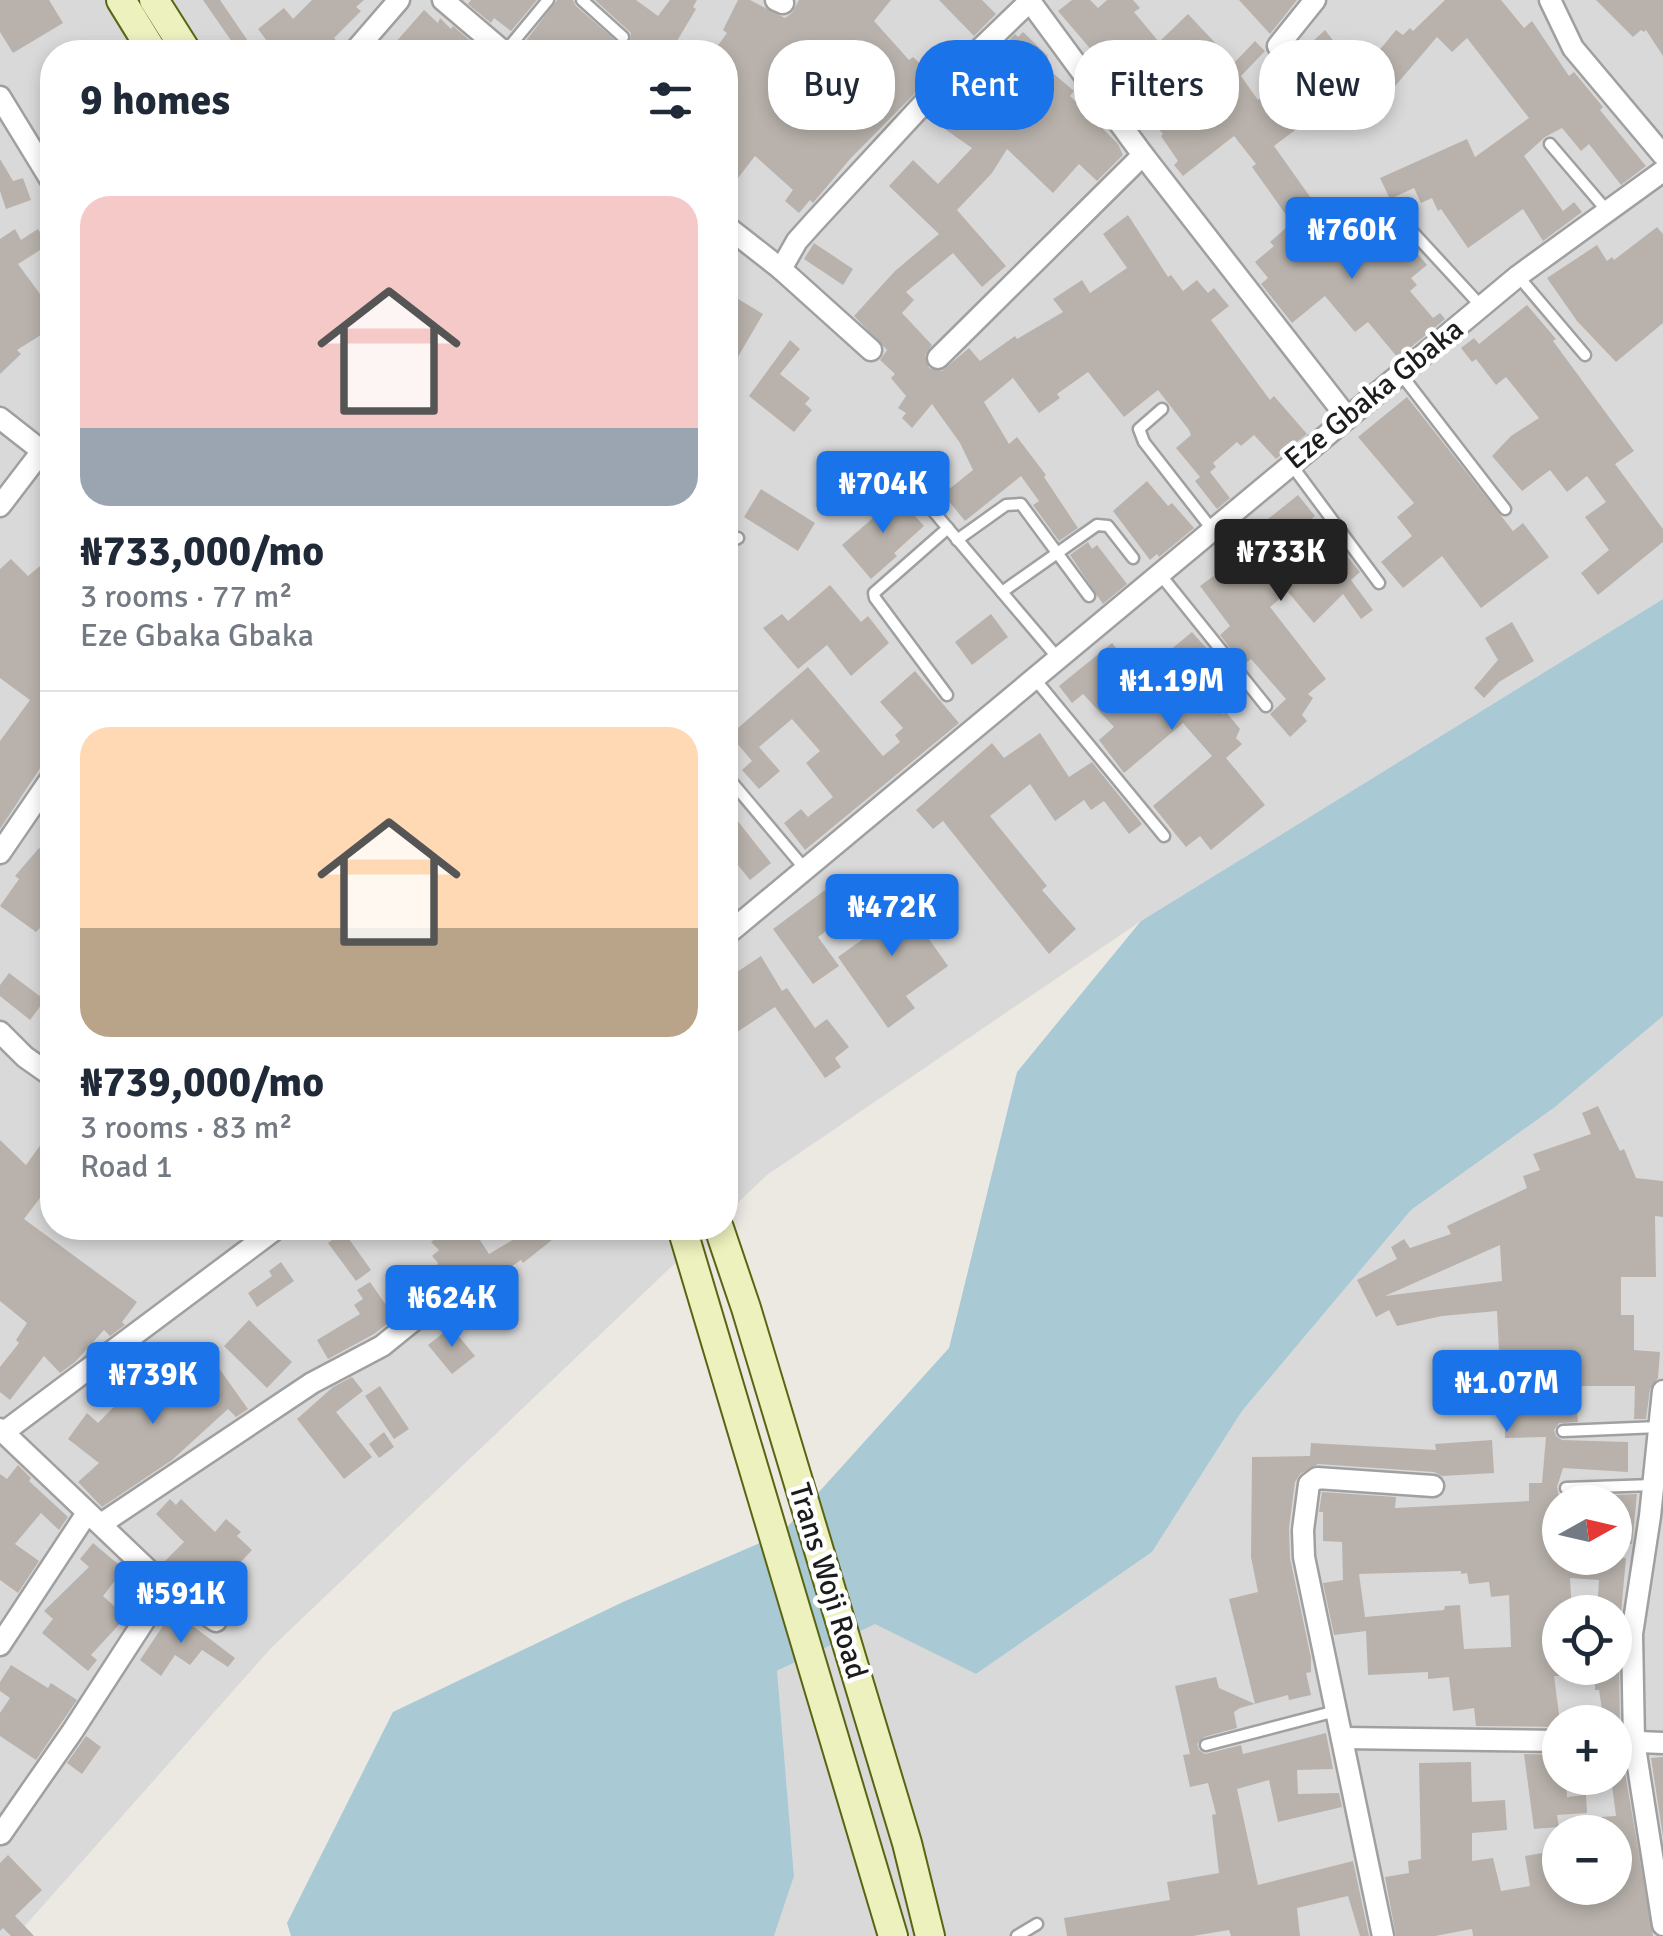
<!DOCTYPE html>
<html lang="en">
<head>
<meta charset="utf-8">
<style>
	body { margin:0; font-family:Signika,sans-serif; background:#f2f2f3; color:#1f2937; height:100vh; display:flex; flex-direction:column; font-size:38px; white-space:nowrap }
	* { box-sizing:border-box; margin:0 }
	p { font-size:32px; color:#747a83 }
	.icon { flex:none; width:55px; height:55px; fill:none; stroke:currentColor; stroke-width:2; stroke-linecap:round; stroke-linejoin:round }
	.map { position:relative; flex:1; overflow:hidden }
	.side { position:absolute; left:40px; top:40px; width:698px; height:1200px; display:flex; flex-direction:column; background:#fff; border-radius:40px; box-shadow:0 5px 15px #0003 }
	.side>* { flex:none }
	.guide { position:absolute; left:768px; top:40px; width:745px; height:90px; display:flex; gap:20px }
	.needle { width:65px; rotate:82deg }
	.fabs { position:absolute; left:1542px; top:1485px; display:grid; gap:20px }
	.fabs a { display:grid; place-items:center; width:90px; height:90px; border-radius:50%; background:#fff; box-shadow:0 5px 15px #0003; font-size:50px }
	.price { position:absolute; translate:-50% -85px; padding:0 22px; border-radius:10px; background:#1a73e8; color:#fff; font-size:32px; line-height:65px; filter:drop-shadow(0 2px 5px #0008) }
	.price::after { content:''; position:absolute; left:50%; top:60px; width:30px; height:22px; margin-left:-15px; background:inherit; clip-path:polygon(0 0,100% 0,50% 100%) }
	.price.active { background:#222; color:#fff }
	ul { padding:0; list-style:none }
	li { display:grid; align-content:center; gap:20px; height:530px; padding:0 40px }
	li+li { border-top:2px solid #e0e1e3 }
	li span { display:grid; place-items:center; height:310px; border-radius:30px; color:#555 }
	li>.icon { margin-inline-start:auto }
	span .icon { width:180px; height:180px; fill:#fffc; stroke-width:1 }
	li b { font-size:42px }
	h2 { display:flex; justify-content:space-between; align-items:center; height:120px; padding:0 40px; font-size:42px }
	.tag { padding:0 35px; border-radius:40px; background:#fff; box-shadow:0 5px 15px #0003; font-size:35px; line-height:90px }
	.tag.active { background:#1a73e8; color:#fff }
	.map>svg:first-child { display:block }
	.residential { fill:#dad9d9; fill-rule:evenodd }
	.water { fill:#a9c9d5 }
	.building { fill:#b9b2ac; fill-rule:evenodd }
	.lines { fill:none; stroke-linecap:round; stroke-linejoin:round }
	.service-casing { stroke:#a0a0a0; stroke-width:15 }
	.minor-casing { stroke:#a0a0a0; stroke-width:25 }
	.secondary-casing { stroke:#596512; stroke-width:32 }
	.service { stroke:#fff; stroke-width:10 }
	.minor { stroke:#fff; stroke-width:20 }
	.secondary { stroke:#ecf1bd; stroke-width:28 }
	.labels { text-anchor:middle; dominant-baseline:central; stroke-width:9; stroke-linejoin:round; paint-order:stroke }
	.street-label { font-size:30px; fill:#1c1c1c; stroke:#fff }
</style>
</head>
<body>
<div class="map">
<svg width="1663" height="1936" viewBox="0 0 1663 1936">
	<rect width="100%" height="100%" fill="#ece9e3"/>
	<g class="residential">
		<polygon points="0,0 1663,0 1663,599 1141,921 767,1175 725,1215 725,52 52,52 52,1228 712,1228 271,1648 16,1936 0,1936"/>
		<path d="M1663 1016V1936H774L794 1875 776 1672 875 1623 976 1674 1152 1552 1242 1411 1411 1210 1555 1107ZM1560 1502H1615V1558H1560ZM1560 1612H1615V1668H1560ZM1560 1722H1615V1778H1560ZM1560 1832H1615V1888H1560Z"/>
	</g>
	<polygon class="water" points="1663,599 1663,1016 1555,1107 1411,1210 1242,1411 1152,1552 976,1674 875,1624 777,1671 794,1876 774,1936 291,1936 287,1923 393,1712 623,1602 781,1534 949,1348 1017,1072 1141,921"/>
	<g class="building">
		<polygon points="0,0 49,0 63,23 13,53 0,32"/>
		<polygon points="203,0 220,0 250,44 239,52"/>
		<polygon points="312,0 364,0 356,7 361,11 334,38 342,47 341,52 286,52 279,44 273,49 258,29 284,8 293,19"/>
		<polygon points="471,0 537,0 511,31 494,18 491,23 468,4"/>
		<polygon points="557,0 573,0 576,6 622,46 630,42 631,33 595,0 636,0 658,16 670,0 697,0 693,7 696,9 677,41 690,52 522,52 528,45 525,42"/>
		<polygon points="738,0 750,0 785,18 792,13 799,0 891,0 874,21 909,60 913,57 929,72 925,77 928,80 850,159 813,203 810,200 799,213 785,201 793,190 755,156 725,195 725,52 713,52 727,33 723,30"/>
		<polygon points="939,0 982,0 996,14 974,36"/>
		<polygon points="1072,0 1090,0 1098,8 1107,0 1133,0 1140,8 1134,12 1159,42 1188,14 1234,63 1255,41 1265,51 1241,76 1258,100 1280,79 1311,118 1274,146 1313,201 1289,219 1252,167 1256,164 1234,136 1183,176 1174,165 1178,161 1161,136 1163,134 1151,120 1164,109 1140,79 1126,91 1121,85 1113,91 1099,72 1105,66 1058,11"/>
		<polygon points="1239,0 1297,0 1270,34"/>
		<polygon points="1445,0 1501,0 1524,28 1532,21 1569,76 1574,72 1603,107 1600,110 1646,166 1621,185 1589,144 1581,151 1562,128 1545,137 1524,156 1563,211 1574,202 1582,212 1543,241 1523,209 1468,248 1441,209 1438,211 1432,198 1421,203 1414,188 1390,199 1380,178 1467,139 1475,157 1529,118 1467,38 1452,52 1437,37 1384,99 1361,79 1368,72 1364,69 1396,30 1403,35 1410,28 1413,31"/>
		<polygon points="1596,0 1663,0 1663,56 1646,30 1644,32 1641,30 1633,37"/>
		<polygon points="424,10 438,23 440,18 451,29 453,26 475,45 470,52 387,52"/>
		<polygon points="1325,30 1342,52 1328,63 1312,42"/>
		<polygon points="1023,32 1048,56 1042,64 1074,91 1070,96 1118,144 1123,155 1097,181 1079,164 1053,193 1007,149 992,173 957,210 1006,266 982,287 953,253 906,292 914,300 902,313 932,345 925,355 929,368 942,371 969,348 980,361 1015,336 1017,339 1063,312 1053,299 1082,280 1090,293 1127,268 1103,234 1128,215 1168,277 1171,275 1183,291 1197,280 1208,293 1214,288 1229,306 1211,320 1270,400 1274,396 1307,434 1276,459 1254,435 1241,446 1237,442 1213,463 1216,467 1210,472 1230,498 1217,509 1195,481 1200,477 1176,448 1191,435 1189,430 1158,390 1124,417 1088,372 1057,394 1060,398 1039,413 1013,378 984,402 1009,444 1017,437 1046,475 1044,477 1078,528 1059,541 1033,505 1039,501 1021,476 965,521 943,494 973,470 960,443 932,404 912,428 902,418 906,413 898,408 906,396 891,378 895,374 880,360 887,350 854,316 895,271 939,234 889,186 913,160 938,184 972,148 929,118 952,97 996,129 1020,100 993,74 1011,54 1002,47 1015,34 1018,37"/>
		<polygon points="0,159 13,181 23,178 31,200 6,209 0,191"/>
		<polygon points="1383,213 1427,265 1411,278 1417,285 1410,291 1433,318 1440,313 1445,319 1398,358 1368,322 1355,332 1325,296 1292,323 1261,284 1268,278 1255,262 1274,246 1270,242 1295,220 1327,260"/>
		<polygon points="1657,227 1663,234 1663,323 1616,362 1577,321 1547,278 1597,245 1607,261 1612,257 1614,260"/>
		<polygon points="15,229 21,240 38,229 48,245 18,264 40,294 52,291 52,328 17,350 21,354 0,374 0,239"/>
		<polygon points="814,243 853,269 843,285 804,259"/>
		<polygon points="725,291 763,314 725,379"/>
		<polygon points="1527,305 1556,339 1553,341 1634,451 1615,464 1663,529 1663,542 1598,595 1581,573 1609,550 1585,517 1606,502 1587,476 1567,492 1550,470 1522,491 1492,456 1511,436 1539,418 1506,377 1496,385 1476,359 1472,362 1461,348 1474,338 1479,344"/>
		<polygon points="790,340 800,349 780,374 810,398 805,404 812,410 794,432 749,396"/>
		<polygon points="1407,397 1513,531 1523,523 1549,557 1481,608 1442,556 1403,588 1381,562 1412,536 1397,517 1414,503 1358,437"/>
		<polygon points="1147,481 1168,506 1172,503 1194,528 1159,557 1157,554 1150,560 1113,511"/>
		<polygon points="761,489 815,523 798,551 744,517"/>
		<polygon points="894,493 924,526 894,553 897,556 871,579 842,545 873,518 870,515"/>
		<polygon points="1298,495 1315,516 1290,537 1310,559 1333,539 1360,572 1351,580 1373,610 1361,619 1343,594 1314,623 1288,592 1270,607 1326,679 1308,694 1313,698 1302,715 1307,721 1290,737 1270,714 1286,699 1251,659 1246,663 1240,655 1237,657 1220,635 1230,626 1200,586 1234,561 1227,552"/>
		<polygon points="1088,542 1092,549 1097,545 1127,584 1103,604 1070,555"/>
		<polygon points="52,556 52,750 0,829 0,741 30,700 0,678 0,569 11,559 28,576"/>
		<polygon points="830,585 861,622 868,616 889,643 851,676 827,645 798,669 763,628 782,614 788,621"/>
		<polygon points="991,614 1008,637 972,665 955,642"/>
		<polygon points="1512,622 1534,661 1499,682 1484,698 1474,688 1498,660 1485,638"/>
		<polygon points="1192,632 1224,668 1201,686 1223,714 1226,712 1240,729 1236,738 1242,744 1226,758 1265,805 1211,850 1200,836 1186,847 1153,806 1212,756 1183,723 1124,773 1099,740 1114,727 1083,694 1072,703 1059,686 1112,643 1139,676"/>
		<polygon points="808,667 883,756 900,742 895,735 903,728 880,702 915,671 959,723 805,850 784,823 801,809 808,817 833,797 806,763 820,751 792,719 759,747 780,771 759,789 742,770 752,761 730,735"/>
		<polygon points="1040,733 1069,777 1092,762 1142,824 1129,834 1104,801 1091,810 1084,800 1055,821 1030,784 990,816 1047,886 1042,890 1076,929 1049,954 943,821 933,829 916,810 992,743 1004,758"/>
		<polygon points="725,805 771,863 750,880 725,849"/>
		<polygon points="39,848 52,860 52,916 36,932 0,906 19,879 15,876"/>
		<polygon points="825,890 844,918 818,937 839,966 813,984 773,929"/>
		<polygon points="895,891 948,966 906,996 915,1008 888,1028 838,957 874,931 863,914"/>
		<polygon points="761,956 782,991 787,988 815,1028 827,1019 849,1047 835,1058 841,1067 825,1078 775,1007 725,1040 725,980"/>
		<polygon points="9,973 45,1000 30,1020 0,996 0,985"/>
		<path d="M1598 1106 1620 1151 1624 1149 1636 1178 1663 1181V1217L1655 1216 1656 1277H1621V1315H1634V1350L1660 1352 1658 1378 1650 1389 1646 1419H1634L1635 1386H1575L1578 1422 1559 1423 1554 1430 1556 1436 1562 1440 1628 1442V1472L1563 1468 1557 1487 1560 1502H1556L1560 1558H1626L1620 1624H1615V1612H1597L1599 1580 1570 1578 1572 1612H1558L1560 1676H1554L1560 1722 1558 1727 1476 1726 1474 1708 1453 1711 1449 1677 1428 1679V1672L1368 1675 1366 1631 1334 1635 1323 1583 1343 1580 1342 1542 1323 1541V1512H1319L1322 1492 1396 1497 1395 1508 1529 1501V1483H1542L1546 1437 1505 1438 1504 1402 1524 1401 1510 1371 1500 1372 1497 1311 1442 1316 1397 1326 1389 1310 1376 1317 1357 1280 1397 1259 1391 1247 1404 1239 1410 1248 1451 1234 1447 1226 1527 1188 1523 1176 1540 1170 1533 1154 1591 1134 1582 1113ZM1500 1245 1502 1281 1385 1296ZM1461 1571V1574L1467 1573 1469 1584 1489 1582 1491 1597 1509 1595 1511 1647 1464 1649 1460 1605 1445 1606 1444 1610 1365 1617 1359 1574Z"/>
		<polygon points="52,1129 52,1182 24,1219 137,1302 122,1322 125,1325 110,1336 104,1330 75,1362 60,1373 44,1356 10,1400 0,1392 0,1367 19,1343 16,1340 27,1323 0,1301 0,1140 26,1165"/>
		<polygon points="436,1228 472,1228 489,1254 533,1228 567,1228 523,1263 521,1260 473,1293 476,1280 472,1272 459,1268 444,1277 437,1266 438,1263 432,1256 439,1250 431,1242 439,1236"/>
		<polygon points="344,1232 371,1270 356,1281 328,1243"/>
		<polygon points="281,1262 294,1281 257,1307 248,1293 272,1276 269,1271"/>
		<polygon points="370,1282 395,1318 374,1334 328,1359 317,1340 360,1314 354,1305 363,1299 357,1290"/>
		<polygon points="249,1320 292,1362 267,1388 224,1346"/>
		<polygon points="451,1327 475,1356 452,1374 428,1345"/>
		<polygon points="202,1353 208,1353 248,1409 236,1417 228,1409 172,1460 102,1507 78,1482 99,1463 68,1439 87,1413 98,1423 144,1376 159,1391"/>
		<polygon points="352,1377 363,1391 336,1412 372,1457 344,1479 297,1419 333,1387"/>
		<polygon points="380,1386 409,1429 394,1439 365,1396"/>
		<polygon points="384,1432 394,1447 379,1458 369,1444"/>
		<polygon points="1492,1440 1494,1473 1442,1476 1434,1472 1318,1464 1300,1474 1295,1482 1289,1528 1290,1558 1311,1658 1311,1672 1306,1673 1311,1695 1289,1700 1288,1695 1240,1708 1234,1712 1237,1728 1204,1737 1197,1744 1199,1750 1205,1754 1241,1745 1243,1754 1326,1733 1333,1769 1297,1770 1298,1794 1339,1793 1342,1807 1278,1822 1269,1780 1237,1789 1258,1885 1353,1861 1369,1936 1360,1936 1348,1896 1297,1908 1300,1936 1231,1936 1229,1930 1193,1936 1067,1936 1064,1918 1170,1900 1167,1882 1219,1873 1212,1815 1216,1814 1208,1783 1190,1787 1183,1755 1190,1754 1175,1686 1216,1677 1219,1688 1255,1704 1229,1599 1258,1592 1251,1557 1252,1457 1310,1456 1311,1443 1436,1450 1435,1444"/>
		<polygon points="18,1465 31,1478 29,1481 68,1517 59,1530 41,1513 15,1544 39,1561 18,1593 0,1580 0,1474 7,1479"/>
		<polygon points="1637,1494 1632,1544 1615,1543 1615,1495"/>
		<polygon points="170,1499 176,1505 181,1499 215,1532 226,1519 241,1532 237,1536 252,1550 238,1565 236,1563 207,1598 162,1564 184,1542 156,1514"/>
		<polygon points="93,1543 124,1569 103,1596 126,1617 91,1655 97,1660 88,1671 42,1633 53,1619 44,1611 89,1567 80,1559"/>
		<polygon points="173,1611 235,1658 228,1667 202,1650 190,1665 175,1655 161,1676 140,1660"/>
		<polygon points="11,1665 48,1688 51,1683 77,1700 36,1760 0,1736 0,1713 10,1698 0,1691 0,1682"/>
		<polygon points="1595,1668 1619,1668 1620,1727 1615,1727 1615,1722 1604,1722 1599,1690 1595,1690"/>
		<polygon points="86,1736 101,1747 82,1774 67,1763"/>
		<polygon points="1524,1754 1560,1755 1560,1783 1566,1782 1567,1797 1586,1795 1587,1813 1557,1815 1559,1827 1534,1829"/>
		<polygon points="1615,1755 1622,1755 1653,1936 1473,1936 1472,1929 1435,1936 1396,1936 1385,1877 1409,1873 1408,1861 1421,1859 1419,1763 1471,1762 1472,1802 1505,1800 1507,1830 1472,1833 1472,1861 1493,1858 1501,1891 1530,1886 1525,1856 1560,1850 1560,1888 1615,1888 1615,1832 1602,1832 1601,1817 1616,1816 1611,1778 1615,1778"/>
		<polygon points="1663,1757 1663,1837 1651,1758"/>
		<polygon points="8,1855 42,1890 15,1916 34,1936 11,1936 3,1928 0,1931 0,1863"/>
	</g>
	<g class="lines">
		<g class="service-casing">
			<g id="service">
				<polyline points="582,0 623,37"/>
				<polyline points="505,52 548,0"/>
				<polyline points="1550,144 1608,212"/>
				<polyline points="1398,216 1481,306"/>
				<polyline points="1518,276 1585,355"/>
				<polyline points="1400,373 1505,509"/>
				<polyline points="1162,409 1139,429 1144,442 1211,528"/>
				<polyline points="1290,463 1379,583"/>
				<polyline points="929,506 1057,657"/>
				<polyline points="957,540 1006,505 1021,504 1089,596"/>
				<polyline points="725,544 738,538"/>
				<polyline points="1159,573 1266,706"/>
				<polyline points="1002,592 1097,525 1108,526 1133,558"/>
				<polyline points="1034,678 1164,836"/>
				<polyline points="947,695 875,598 874,593 948,528"/>
				<polyline points="725,774 805,869"/>
				<polyline points="1563,1431 1659,1427"/>
				<polyline points="1566,1488 1653,1485"/>
				<polyline points="1206,1745 1336,1711"/>
				<polyline points="1017,1936 1037,1924"/>
			</g>
		</g>
		<g class="minor-casing">
			<g id="minor">
				<polyline points="443,0 504,52"/>
				<polyline points="776,0 783,3"/>
				<polyline points="1029,0 1143,155 1346,416"/>
				<polyline points="1550,0 1573,48 1663,155"/>
				<polyline points="1278,46 1315,0"/>
				<polyline points="354,52 399,0"/>
				<polyline points="0,97 52,182"/>
				<polyline points="725,225 781,269 871,350"/>
				<polyline points="781,269 797,241 814,222 924,103 1030,1"/>
				<polyline points="938,358 1143,155"/>
				<polyline points="0,418 42,451"/>
				<polyline points="0,506 42,451 52,442"/>
				<polyline points="0,853 52,777"/>
				<polyline points="725,936 1518,276 1663,171"/>
				<polyline points="0,1032 25,1057 52,1076"/>
				<polyline points="1663,1391 1650,1516 1632,1634 1634,1741 1663,1925"/>
				<polyline points="0,1429 166,1587 216,1621"/>
				<polyline points="4,1432 277,1228"/>
				<polyline points="101,1524 312,1383 382,1346 462,1281"/>
				<polyline points="0,1645 87,1513"/>
				<polyline points="1342,1738 1560,1741"/>
				<polyline points="1615,1741 1663,1743"/>
				<polyline points="1,1834 72,1732 166,1587"/>
				<polyline points="1383,1936 1304,1557 1303,1530 1309,1484 1317,1478 1433,1486"/>
			</g>
		</g>
		<g class="secondary-casing">
			<g id="secondary">
				<polyline points="121,0 153,52"/>
				<polyline points="154,0 187,52"/>
				<polyline points="682,1228 893,1936"/>
				<polyline points="719,1228 746,1308 907,1843 930,1936"/>
			</g>
		</g>
		<use href="#service" class="service"/>
		<use href="#minor" class="minor"/>
		<use href="#secondary" class="secondary"/>
	</g>
	<g class="labels">
		<g class="street-label">
			<text transform="translate(1374 394) rotate(-39)">Eze Gbaka Gbaka</text>
			<text transform="translate(828 1581) rotate(73)">Trans Woji Road</text>
		</g>
	</g>
</svg>
<div class="fabs">
<a><svg class="needle" viewBox="-14 -14 28 28"><path d="M0-13l5 13h-10z" fill="#e53935"/><path d="M0 13l5-13h-10z" fill="#747a83"/></svg></a>
<a><svg class="icon" aria-label="locate" viewBox="0 0 24 24"><circle cx="12" cy="12" r="6"/><path d="M12 2v4M12 18v4M2 12h4M18 12h4"/></svg></a>
<a>+</a>
<a>−</a>
</div>
<b class="price" style="left:1352px;top:282px">₦760K</b>
<b class="price" style="left:883px;top:536px">₦704K</b>
<b class="price active" style="left:1281px;top:604px">₦733K</b>
<b class="price" style="left:1172px;top:733px">₦1.19M</b>
<b class="price" style="left:892px;top:959px">₦472K</b>
<b class="price" style="left:452px;top:1350px">₦624K</b>
<b class="price" style="left:153px;top:1427px">₦739K</b>
<b class="price" style="left:1507px;top:1435px">₦1.07M</b>
<b class="price" style="left:181px;top:1646px">₦591K</b>
<div class="guide">
<a class="tag">Buy</a>
<a class="tag active">Rent</a>
<a class="tag">Filters</a>
<a class="tag">New</a>
</div>
<section class="side">
<h2>9 homes<svg class="icon" aria-label="filters" viewBox="0 0 24 24"><path d="M4 7h16M4 17h16"/><circle cx="9" cy="7" r="2"/><circle cx="15" cy="17" r="2"/></svg></h2>
<ul>
<li><span style="background:linear-gradient(#f6c9c9 75%,#9aa5b1 0)"><svg class="icon" aria-label="home" viewBox="0 0 24 24"><path d="M3 11l9-7 9 7M6 9v11h12V9"/></svg></span><div><b>₦733,000/mo</b><p>3 rooms · 77 m²</p><p>Eze Gbaka Gbaka</p></div></li>
<li><span style="background:linear-gradient(#ffd9b3 65%,#b9a48a 0)"><svg class="icon" aria-label="home" viewBox="0 0 24 24"><path d="M3 11l9-7 9 7M6 9v11h12V9"/></svg></span><div><b>₦739,000/mo</b><p>3 rooms · 83 m²</p><p>Road 1</p></div></li>
</ul>
</section>
</div>
</body>
</html>
